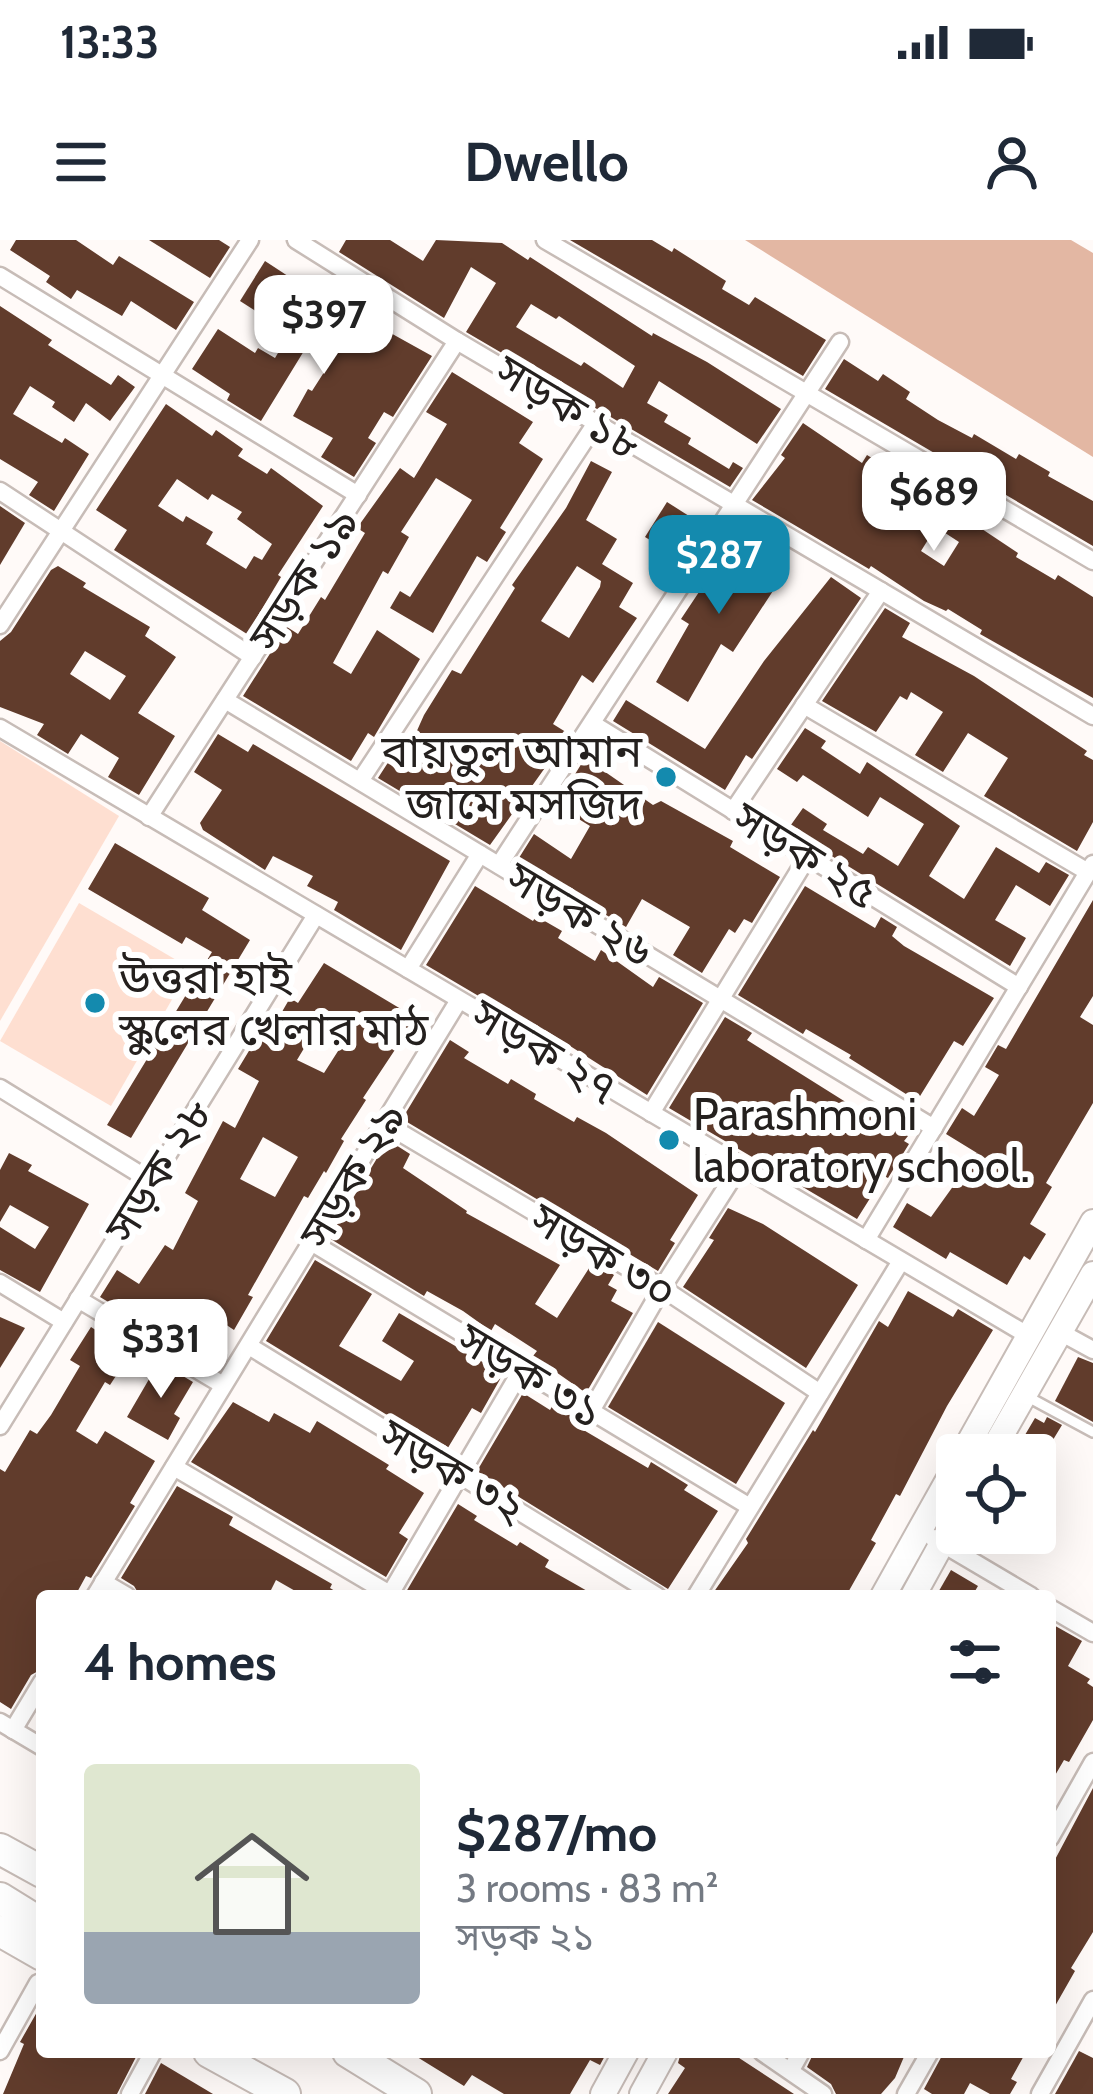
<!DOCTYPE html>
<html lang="en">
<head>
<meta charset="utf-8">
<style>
	body { margin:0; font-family:Cabin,"Noto Sans Bengali",sans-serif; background:#f6f6f7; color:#1f2937; height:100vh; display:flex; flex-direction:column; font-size:45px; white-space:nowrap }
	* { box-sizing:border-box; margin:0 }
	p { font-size:39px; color:#747a83 }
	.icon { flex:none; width:66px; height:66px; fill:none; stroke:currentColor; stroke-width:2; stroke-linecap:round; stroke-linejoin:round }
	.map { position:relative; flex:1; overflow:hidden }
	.drawer { position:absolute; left:36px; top:1350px; width:1020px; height:468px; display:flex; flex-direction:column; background:#fff; border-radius:12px; box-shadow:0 12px 48px #0002 }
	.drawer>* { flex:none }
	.fabs { position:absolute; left:936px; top:1194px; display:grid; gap:24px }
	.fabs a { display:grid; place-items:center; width:120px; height:120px; border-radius:12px; background:#fff; box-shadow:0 12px 48px #0002; font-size:60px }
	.price { position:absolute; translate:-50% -102px; padding:0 27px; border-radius:24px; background:#fff; color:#222; font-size:39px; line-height:78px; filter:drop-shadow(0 3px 6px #0008) }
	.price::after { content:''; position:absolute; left:50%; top:72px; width:36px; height:27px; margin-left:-18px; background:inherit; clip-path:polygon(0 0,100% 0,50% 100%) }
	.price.on { background:#148aae; color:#fff }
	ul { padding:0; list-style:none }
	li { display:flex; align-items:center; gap:36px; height:300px; padding:0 48px }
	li+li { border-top:3px solid #e0e1e3 }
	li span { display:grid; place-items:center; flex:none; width:336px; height:240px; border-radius:12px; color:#555 }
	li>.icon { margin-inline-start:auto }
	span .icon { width:144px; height:144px; fill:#fffc; stroke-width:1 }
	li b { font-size:51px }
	h2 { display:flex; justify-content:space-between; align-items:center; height:144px; padding:0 48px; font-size:51px }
	.status { display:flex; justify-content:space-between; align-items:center; height:84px; padding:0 60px; background:#fff; direction:ltr }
	.status svg { height:33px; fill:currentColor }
	header { display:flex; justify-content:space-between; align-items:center; height:156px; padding:0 48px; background:#fff; font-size:54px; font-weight:700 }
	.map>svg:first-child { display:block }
	.green { fill:#fedfd1 }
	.water { fill:#e3b7a3 }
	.building { fill:#613c2c; fill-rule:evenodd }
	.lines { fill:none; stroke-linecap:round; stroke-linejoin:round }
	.lane-casing { stroke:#c7bcb7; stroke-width:14 }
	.street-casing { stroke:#c7bcb7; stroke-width:21 }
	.secondary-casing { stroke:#c7bcb7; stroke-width:28 }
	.highway-casing { stroke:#c7bcb7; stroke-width:34 }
	.lane { stroke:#fff; stroke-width:9 }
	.street { stroke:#fff; stroke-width:16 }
	.secondary { stroke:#fff; stroke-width:24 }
	.highway { stroke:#fff; stroke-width:30 }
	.poi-dot { fill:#148aae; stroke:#fff; stroke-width:4.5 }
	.labels { text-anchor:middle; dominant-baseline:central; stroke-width:12; stroke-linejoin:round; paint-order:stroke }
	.street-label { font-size:45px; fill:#24201e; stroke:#fff }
	.poi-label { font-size:45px; fill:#24201e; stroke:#fff; text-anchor:start }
</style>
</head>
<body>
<div class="status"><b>13:33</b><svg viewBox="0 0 49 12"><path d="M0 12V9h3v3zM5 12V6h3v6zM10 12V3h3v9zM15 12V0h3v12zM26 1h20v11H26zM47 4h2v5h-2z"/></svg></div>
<header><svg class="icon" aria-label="menu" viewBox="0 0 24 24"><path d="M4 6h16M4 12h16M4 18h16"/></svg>Dwello<svg class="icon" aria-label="person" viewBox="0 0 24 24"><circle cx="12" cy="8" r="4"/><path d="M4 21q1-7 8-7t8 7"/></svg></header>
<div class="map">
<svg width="1093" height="1854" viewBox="0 0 1093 1854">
	<rect width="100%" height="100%" fill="#fffaf8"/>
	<g class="green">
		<polygon points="0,501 119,576 0,781"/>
		<polygon points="79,663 190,728 111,866 0,801"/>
	</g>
	<polygon class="water" points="745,0 1071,0 1093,13 1093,217"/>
	<g class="building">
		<polygon points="16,0 76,0 113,25 119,16 194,62 176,90 131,61 122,76 77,50 71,59 46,42 50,36 10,10"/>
		<polygon points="149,0 219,0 230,7 210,38"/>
		<path d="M346 0H390L423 21 436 0 502 3 528 20 530 17 652 96 653 93 707 122 781 169 757 204 659 141 647 163 668 175 664 182 691 198 688 204 729 229 733 222 743 228 730 247 466 92 496 43 471 27 444 78 339 12ZM531 64 556 79 559 76 635 126 623 148 584 122 581 126 516 87Z"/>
		<polygon points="570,0 652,0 672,12 674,8 726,41 722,49 749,65 755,57 826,100 803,136"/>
		<polygon points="265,21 294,40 268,79 240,61"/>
		<polygon points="315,51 432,116 393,177 384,172 368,198 376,203 354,237 321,217 333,198 293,176 308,149 312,151 328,126 322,123 336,98 318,88 261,181 227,160 230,154 192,129 218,89 255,113 258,108 275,118"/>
		<polygon points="0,66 52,100 48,105 111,145 118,135 135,147 110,181 86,163 74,182 52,167 55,162 30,146 13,174 62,203 65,198 89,214 54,271 29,255 38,242 0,219"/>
		<polygon points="844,119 878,141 883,134 910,152 906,159 938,180 972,198 974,194 1016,219 1019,214 1050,232 1048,236 1093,261 1093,306 825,149"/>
		<polygon points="452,132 533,182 519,203 543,219 500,288 506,292 487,322 477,316 433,393 390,368 400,351 410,357 472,260 436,238 401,292 409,297 388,334 383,331 333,423 351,434 377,390 420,419 374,497 368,493 351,521 243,456 287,387 298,394 321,357 325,360 365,293 357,288 400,228 414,238 447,184 426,172"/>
		<path d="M166 164 212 196 216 190 243 209 238 216 267 234 271 228 323 266 278 335 281 337 247 394 114 310 127 290 96 270ZM177 239 208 260 212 254 242 272 237 279 272 304 262 320 254 316 246 329 206 304 213 292 186 276 183 282 158 266Z"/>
		<path d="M803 183 862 223 867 215 890 229 888 232 923 254 926 250 941 259 947 250 974 266 967 279 1018 313 1016 317 1055 340 1058 335 1093 357V458L980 394 982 390 948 369 946 371 924 361 871 326 869 329 752 260 785 218 781 215ZM936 287 959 302 944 326 921 311Z"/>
		<path d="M591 221 612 232 586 280 617 299 602 324 633 343 619 367 637 378 593 443 582 435 553 484 569 494 490 605 378 538 398 507 407 513 424 475 452 430 461 434 515 348 512 345 566 268ZM577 326 601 341 600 347 569 398 541 381Z"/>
		<polygon points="667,262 689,276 668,311 645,297"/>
		<polygon points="0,266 25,283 0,325"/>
		<polygon points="733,301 784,334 733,412 721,404 688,462 656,442 689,384 681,379"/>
		<path d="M58 326 86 343 83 347 150 387 145 396 176 417 138 473 175 496 139 555 108 537 119 518 81 494 68 514 37 495 44 484 0 467V401L11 392 51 330ZM85 411 126 436 110 460 70 434Z"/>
		<polygon points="831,337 861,358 752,519 746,515 725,550 613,481 626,460 705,509 764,421"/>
		<polygon points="885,368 910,383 902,397 974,436 1087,511 1084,515 1093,520 1093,582 1077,611 984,556 1008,518 968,493 943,532 915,515 943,472 911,452 907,460 900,456 876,492 822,461"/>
		<polygon points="805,488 826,501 821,508 860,534 867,522 960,586 929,636 964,659 996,607 1039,633 1046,622 1069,635 1050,666 1016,645 995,680 1026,698 1010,726 788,589 803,568 827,584 823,590 863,614 868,607 898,626 924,584 880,557 868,577 803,535 797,542 777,529"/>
		<polygon points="218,494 248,512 253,504 450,621 401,710 334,670 338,662 307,646 313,636 273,616 265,630 203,590 200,583 222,550 194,532"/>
		<polygon points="585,518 653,565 661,561 733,601 730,607 780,637 752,683 744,679 735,693 729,689 702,733 673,715 690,687 642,659 626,687 517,621 534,594 571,619 590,586 556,565"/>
		<polygon points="115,603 209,658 202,670 250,700 131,898 107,885 212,712 186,697 182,704 88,649"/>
		<polygon points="475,646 533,681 536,676 562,691 558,698 595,721 601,710 653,747 659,737 703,763 647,855 545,790 543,794 426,725"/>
		<polygon points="805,646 875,688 881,677 897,687 892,696 904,706 994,758 963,806 954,801 917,861 849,818 851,815 806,789 803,794 738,755"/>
		<polygon points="1093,660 1093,756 1080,777 1093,785 1093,863 1046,943 1052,947 1030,984 1046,994 1030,1020 1024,1016 1007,1045 950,1012 946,1019 893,987 907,963 931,977 954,945 937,935 977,913 946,894 962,868 974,876 999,835 985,827 998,805 1006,809"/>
		<path d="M324 723 416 778 363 858 366 860 341 899 344 901 326 933 324 931 308 958 304 956 248 1055 253 1057 234 1090 225 1084 205 1120 100 1057 117 1030 139 1044 165 1005 173 1010 198 961 185 953 223 881 235 888 259 841 238 829 258 796 265 801 290 758 298 763ZM327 770 354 786 324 833 297 820ZM263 897 298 917 275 957 240 939Z"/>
		<polygon points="725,777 752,793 747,800 868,876 870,872 908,896 904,901 909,904 888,938 884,936 857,979 669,868"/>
		<polygon points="450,800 469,812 464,818 508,844 511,839 536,854 534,859 574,882 577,877 606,893 698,955 670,1000 675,1003 658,1031 402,879"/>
		<polygon points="388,900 410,914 403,928 467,971 466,973 560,1025 535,1064 557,1078 593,1022 614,1035 608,1045 617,1050 611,1061 633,1073 586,1153 533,1116 537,1111 495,1084 491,1091 463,1071 427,1051 424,1056 329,998"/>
		<polygon points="9,913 32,925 28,931 89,964 40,1052 0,1030 0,987 35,1009 49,987 10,965 0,982 0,930"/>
		<polygon points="728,968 763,984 858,1045 806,1128 683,1047 714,1000 709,998"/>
		<polygon points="315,1020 372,1054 339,1106 401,1141 414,1121 382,1101 399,1073 503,1134 481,1173 472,1168 446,1211 266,1101"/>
		<polygon points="908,1051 953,1077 958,1069 993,1090 947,1166 900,1256 896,1254 871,1300 876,1303 846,1356 711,1356 748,1303 746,1299 813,1190 815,1192 879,1081 888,1087"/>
		<polygon points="0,1077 25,1088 0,1128"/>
		<polygon points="658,1082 785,1163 736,1244 608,1167"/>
		<polygon points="91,1087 131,1113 110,1145 105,1142 76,1191 97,1204 105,1191 155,1221 130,1263 135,1266 91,1338 86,1336 75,1356 42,1356 42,1429 31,1435 11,1469 0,1462 0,1229 5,1232 30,1190 37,1194 51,1175 80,1126 70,1120"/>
		<polygon points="1078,1117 1093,1123 1093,1182 1055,1161"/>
		<polygon points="159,1122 193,1142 174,1174 180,1178 168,1200 127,1177"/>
		<polygon points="523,1153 550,1170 554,1163 579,1178 575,1185 648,1228 651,1222 688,1245 684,1250 718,1271 668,1349 477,1231"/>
		<polygon points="233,1162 269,1182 274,1173 310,1193 317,1181 389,1225 386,1229 424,1253 399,1293 408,1299 386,1337 191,1222"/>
		<polygon points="1047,1177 1062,1185 1045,1213 1022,1200 1035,1178 1044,1183"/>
		<polygon points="177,1246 233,1277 229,1285 332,1344 330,1348 343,1356 304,1356 276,1340 268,1356 140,1356 134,1346 121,1338"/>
		<polygon points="458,1264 477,1276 474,1280 517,1306 520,1302 549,1320 545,1327 596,1356 413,1356 406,1352"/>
		<polygon points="951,1330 978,1346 972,1356 936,1356"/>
		<polygon points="1050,1383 1082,1401 1068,1426 1090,1439 1087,1443 1093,1447 1093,1480 1069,1522 1064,1520 1050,1544"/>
		<polygon points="1093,1548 1093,1692 1071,1728 1075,1731 1050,1775 1050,1629"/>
		<polygon points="37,1772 42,1775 42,1812 127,1812 136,1817 117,1854 3,1854 24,1804 20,1802"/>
		<polygon points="1079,1811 1093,1818 1093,1854 1055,1854"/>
		<polygon points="409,1812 607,1812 600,1825 590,1820 570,1854 504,1854 472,1835 464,1846"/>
		<polygon points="681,1812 730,1812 794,1854 668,1854 685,1828 678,1823"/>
		<polygon points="814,1812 906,1812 895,1838 881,1854 836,1854 831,1844 807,1827"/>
		<polygon points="944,1812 1026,1812 1011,1839 1017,1842 1010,1854 990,1854 970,1843 964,1854 932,1854 924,1849"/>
		<polygon points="161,1823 213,1854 145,1854"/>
	</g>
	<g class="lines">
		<g class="lane-casing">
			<polyline id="lane" points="1028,1157 1093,1192"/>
		</g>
		<g class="street-casing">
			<g id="street">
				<polyline points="296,0 457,101 1093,476"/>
				<polyline points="545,0 1093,321"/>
				<polyline points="0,36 358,255"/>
				<polyline points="0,251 253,417"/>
				<polyline points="0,385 250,0"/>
				<polyline points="225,460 934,888"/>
				<polyline points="804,465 1088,632"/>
				<polyline points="593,484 1019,747"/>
				<polyline points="0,488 1029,1096"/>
				<polyline points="360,541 596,183"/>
				<polyline points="733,571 881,351"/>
				<polyline points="149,577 457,101"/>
				<polyline points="499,625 840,102"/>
				<polyline points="408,729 480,614"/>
				<polyline points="0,848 151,941"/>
				<polyline points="651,873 808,616"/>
				<polyline points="384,883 662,1048 820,1153"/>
				<polyline points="866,1000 1093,624"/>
				<polyline points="311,1002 750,1267"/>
				<polyline points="0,1043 64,1082"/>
				<polyline points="78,1059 223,1145"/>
				<polyline points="1060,1092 1093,1110"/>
				<polyline points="249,1106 657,1356"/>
				<polyline points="591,1171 662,1048 740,926"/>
				<polyline points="0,1186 316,675"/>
				<polyline points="174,1227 393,1356"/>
				<polyline points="933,1298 1031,1356"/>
				<polyline points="103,1342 127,1356"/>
				<polyline points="95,1356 459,760"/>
				<polyline points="389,1356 522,1129"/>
				<polyline points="696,1356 901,1021"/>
				<polyline points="1050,1368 1093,1393"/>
				<polyline points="0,1482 42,1507"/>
				<polyline points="13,1490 42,1442"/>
				<polyline points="1050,1598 1093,1522"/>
				<polyline points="0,1811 38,1743"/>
				<polyline points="762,1812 823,1854"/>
				<polyline points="791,1830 801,1812"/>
				<polyline points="130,1854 153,1812"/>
				<polyline points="906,1854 930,1812"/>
				<polyline points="1040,1854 1093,1760"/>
			</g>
		</g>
		<g class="secondary-casing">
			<g id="secondary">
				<polyline points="962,1215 1093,982"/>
				<polyline points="990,1215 1093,1034"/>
				<polyline points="883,1356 957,1224"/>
				<polyline points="913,1356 957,1276"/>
				<polyline points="603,1854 626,1812"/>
				<polyline points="642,1854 665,1812"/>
			</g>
		</g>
		<g class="highway-casing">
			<g id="highway">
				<polyline points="0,1609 42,1632"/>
				<polyline points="0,1658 42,1684"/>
				<polyline points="0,1691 42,1715"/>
				<polyline points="209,1812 285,1854"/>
				<polyline points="348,1812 416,1854"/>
			</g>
		</g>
		<use href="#lane" class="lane"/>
		<use href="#street" class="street"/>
		<use href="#secondary" class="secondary"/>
		<use href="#highway" class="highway"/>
	</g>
	<g class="poi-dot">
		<circle cx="666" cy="537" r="12"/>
		<circle cx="95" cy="763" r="12"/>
		<circle cx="669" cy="900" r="12"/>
	</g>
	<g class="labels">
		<g class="street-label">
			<text transform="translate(569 167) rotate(31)">সড়ক ১৮</text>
			<text transform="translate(303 339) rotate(-57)">সড়ক ১৯</text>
			<text transform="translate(806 615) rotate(32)">সড়ক ২৫</text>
			<text transform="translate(580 674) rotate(31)">সড়ক ২৬</text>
			<text transform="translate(545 811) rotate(31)">সড়ক ২৭</text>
			<text transform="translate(158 930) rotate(-58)">সড়ক ২৮</text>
			<text transform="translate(352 935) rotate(-59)">সড়ক ২৯</text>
			<text transform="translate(604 1015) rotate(31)">সড়ক ৩০</text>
			<text transform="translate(531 1135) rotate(31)">সড়ক ৩১</text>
			<text transform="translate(453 1231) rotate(31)">সড়ক ৩২</text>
		</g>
		<g class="poi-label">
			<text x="642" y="511" text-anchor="end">বায়তুল আমান<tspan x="642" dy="52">জামে মসজিদ</tspan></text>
			<text x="119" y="737">উত্তরা হাই<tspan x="119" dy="52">স্কুলের খেলার মাঠ</tspan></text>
			<text x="693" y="874">Parashmoni<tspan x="693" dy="52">laboratory school.</tspan></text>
		</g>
	</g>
</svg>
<div class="fabs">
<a><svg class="icon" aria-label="locate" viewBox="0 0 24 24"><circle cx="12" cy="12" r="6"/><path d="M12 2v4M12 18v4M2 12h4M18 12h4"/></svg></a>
</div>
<b class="price" style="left:324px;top:137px">$397</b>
<b class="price" style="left:934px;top:314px">$689</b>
<b class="price on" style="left:719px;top:377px">$287</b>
<b class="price" style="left:161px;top:1161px">$331</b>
<section class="drawer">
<h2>4 homes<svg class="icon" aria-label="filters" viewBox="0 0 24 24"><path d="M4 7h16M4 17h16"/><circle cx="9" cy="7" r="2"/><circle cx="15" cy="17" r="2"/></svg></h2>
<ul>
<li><span style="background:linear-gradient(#dfe7d0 70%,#9aa5b1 0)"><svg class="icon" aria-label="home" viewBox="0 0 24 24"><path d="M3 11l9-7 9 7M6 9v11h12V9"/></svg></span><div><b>$287/mo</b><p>3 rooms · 83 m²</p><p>সড়ক ২১</p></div></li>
</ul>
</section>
</div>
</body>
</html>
